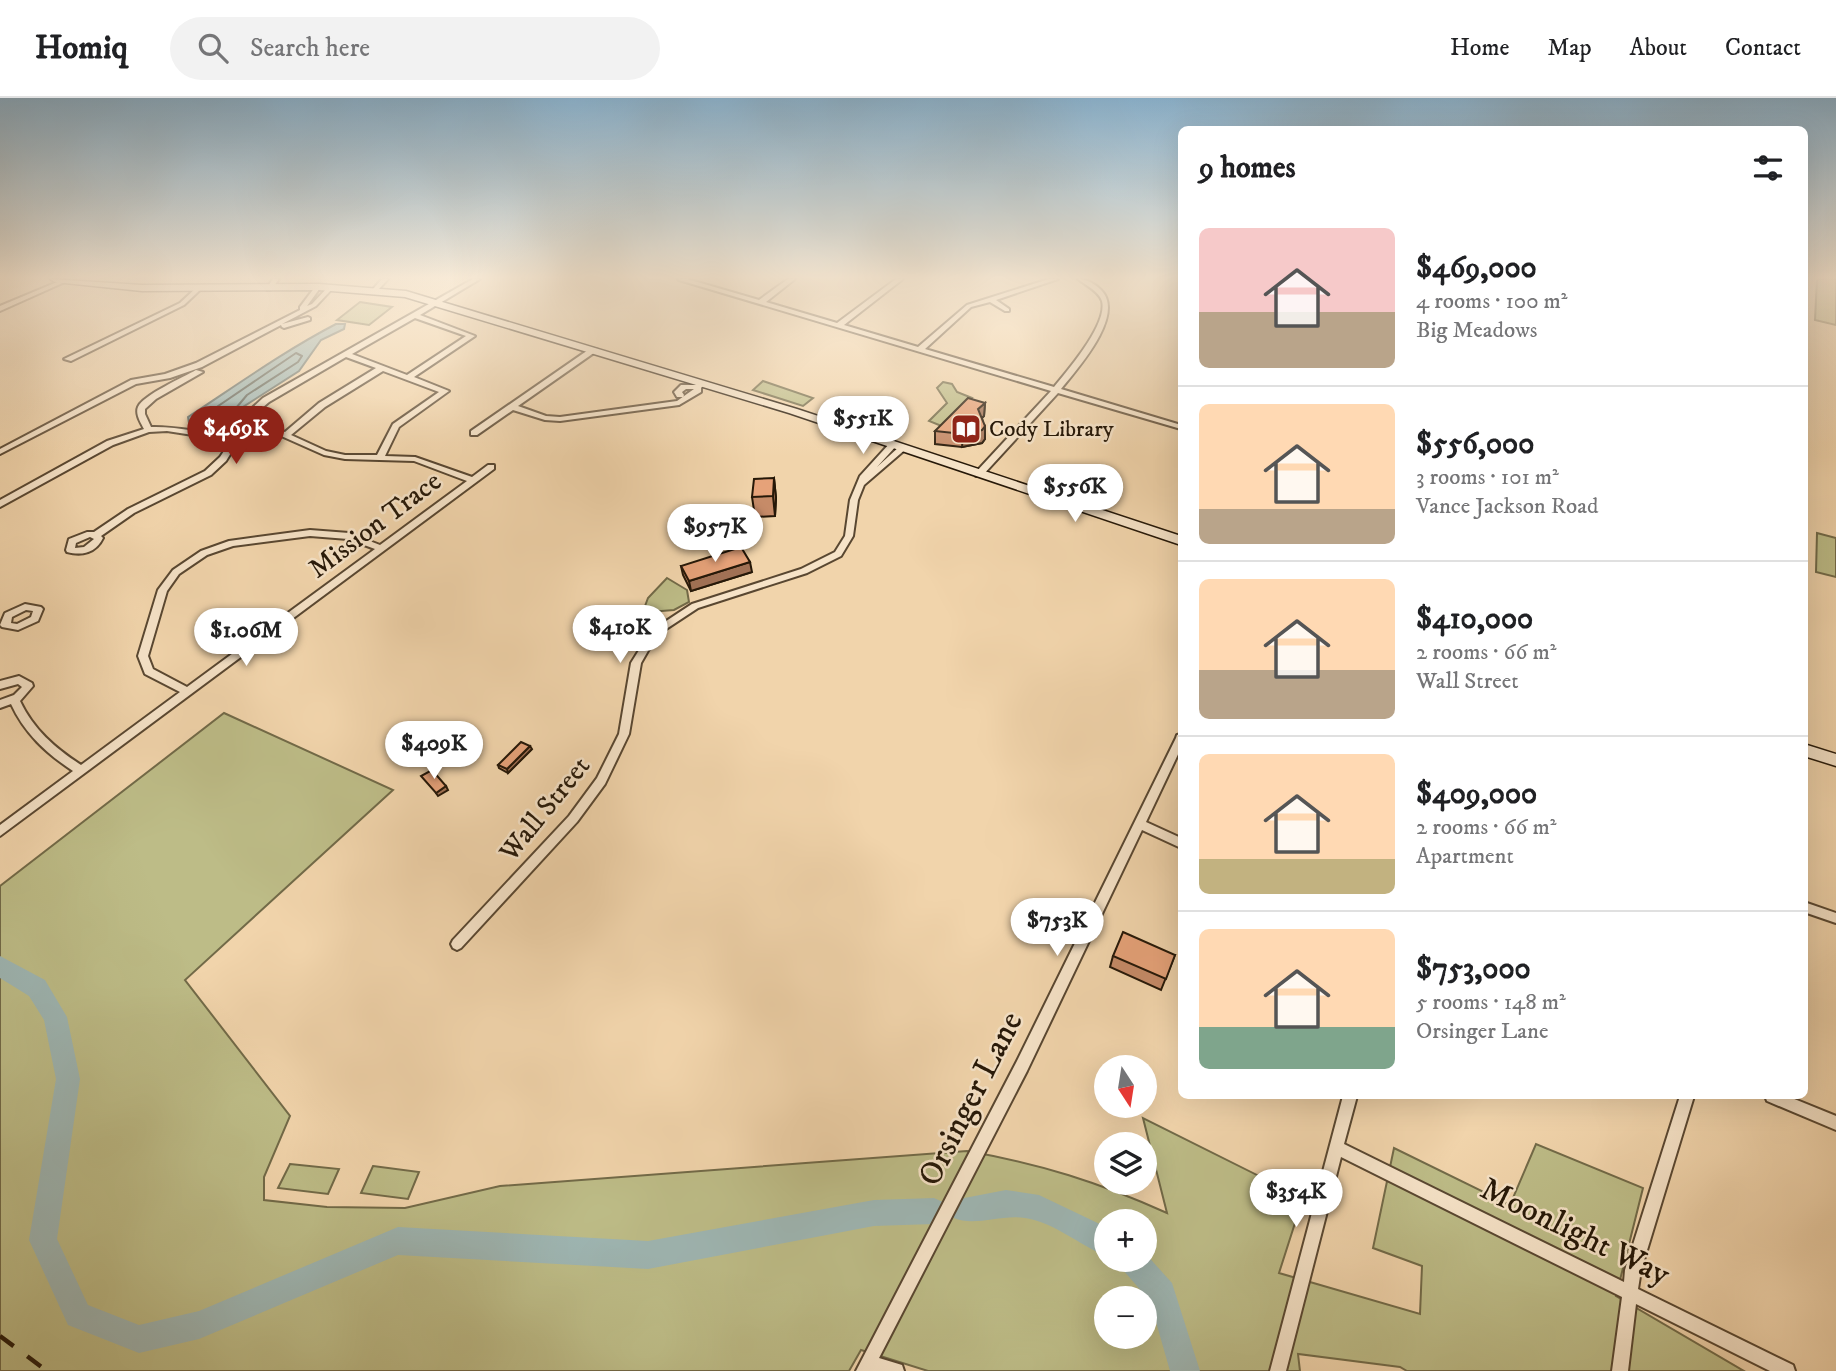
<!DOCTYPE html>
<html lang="en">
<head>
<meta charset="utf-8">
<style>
	body { margin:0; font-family:"IM FELL DW Pica",serif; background:#f2f2f2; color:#202124; height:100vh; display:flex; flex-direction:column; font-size:26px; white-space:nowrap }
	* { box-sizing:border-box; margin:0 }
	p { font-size:23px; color:#757577 }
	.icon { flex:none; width:38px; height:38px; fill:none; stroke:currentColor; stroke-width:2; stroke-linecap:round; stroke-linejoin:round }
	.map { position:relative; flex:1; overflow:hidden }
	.drawer { position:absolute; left:1178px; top:28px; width:630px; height:973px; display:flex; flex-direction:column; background:#fff; border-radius:10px; box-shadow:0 7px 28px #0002 }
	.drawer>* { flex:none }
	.needle { width:46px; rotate:168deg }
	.controls { position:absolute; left:1094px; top:957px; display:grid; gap:14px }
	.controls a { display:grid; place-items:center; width:63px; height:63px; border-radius:50%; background:#fff; box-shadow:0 7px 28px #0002; font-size:35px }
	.price { position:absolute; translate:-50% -60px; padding:0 16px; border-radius:24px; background:#fff; color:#222; font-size:23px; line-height:46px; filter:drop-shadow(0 2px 4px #0008) }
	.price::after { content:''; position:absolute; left:50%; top:42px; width:21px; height:16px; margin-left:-10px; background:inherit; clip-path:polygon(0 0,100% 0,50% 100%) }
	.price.active { background:#8f2418; color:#fff }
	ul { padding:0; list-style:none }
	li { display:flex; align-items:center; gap:21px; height:175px; padding:0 21px }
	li+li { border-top:2px solid #e0e0e0 }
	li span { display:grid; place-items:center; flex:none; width:196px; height:140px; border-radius:10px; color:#555 }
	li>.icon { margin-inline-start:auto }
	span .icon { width:84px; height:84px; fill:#fffc; stroke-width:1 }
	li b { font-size:30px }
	h2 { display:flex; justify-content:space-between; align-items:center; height:84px; padding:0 21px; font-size:30px }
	header { display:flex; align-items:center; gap:42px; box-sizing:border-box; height:98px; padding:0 35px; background:#fff; border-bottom:2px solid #e0e0e0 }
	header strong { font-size:33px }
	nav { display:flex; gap:38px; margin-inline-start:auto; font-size:24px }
	.search { width:490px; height:63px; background:#f2f2f2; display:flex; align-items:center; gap:18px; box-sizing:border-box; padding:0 24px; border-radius:38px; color:#757577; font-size:26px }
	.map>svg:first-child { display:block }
	.green { fill:#bdbc87; stroke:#726a48; stroke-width:2; fill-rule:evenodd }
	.water { fill:#9eb6b3; stroke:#6e776f; stroke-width:2 }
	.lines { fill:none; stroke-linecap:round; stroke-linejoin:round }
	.shore { stroke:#62675e; stroke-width:2 }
	.river { fill:#9eb6b3; fill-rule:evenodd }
	.minor-casing { stroke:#594731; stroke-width:4 }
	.secondary-casing { stroke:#261808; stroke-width:3 }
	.minor { fill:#f6e3c8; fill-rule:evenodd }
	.secondary { fill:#f6e3c8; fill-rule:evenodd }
	.rail { stroke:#261808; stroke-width:4.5; stroke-dasharray:17 17; stroke-linecap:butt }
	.wall { fill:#c68b68; stroke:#261808; stroke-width:2 }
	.shaded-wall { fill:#a17155; stroke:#261808; stroke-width:2 }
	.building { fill:#e6a279; stroke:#261808; stroke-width:2 }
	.labels { text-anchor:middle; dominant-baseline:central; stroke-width:5; stroke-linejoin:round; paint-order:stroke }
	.far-poi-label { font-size:23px; fill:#261808; stroke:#f6e3c8; text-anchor:start }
	.street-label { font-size:28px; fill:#261808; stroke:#f6e3c8 }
	.near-street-label { font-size:33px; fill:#261808; stroke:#f6e3c8 }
</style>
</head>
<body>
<header>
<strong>Homiq</strong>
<div class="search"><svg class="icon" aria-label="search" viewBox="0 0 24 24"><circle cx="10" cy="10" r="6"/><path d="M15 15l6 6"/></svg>Search here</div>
<nav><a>Home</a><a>Map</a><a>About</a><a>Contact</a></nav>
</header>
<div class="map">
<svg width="1836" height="1273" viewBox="0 0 1836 1273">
	<rect width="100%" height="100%" fill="#f1d4ab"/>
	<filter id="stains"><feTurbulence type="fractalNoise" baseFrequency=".00286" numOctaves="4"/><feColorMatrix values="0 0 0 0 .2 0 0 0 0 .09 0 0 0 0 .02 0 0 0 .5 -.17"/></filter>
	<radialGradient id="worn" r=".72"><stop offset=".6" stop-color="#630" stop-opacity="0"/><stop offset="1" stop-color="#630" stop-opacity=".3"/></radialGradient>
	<g class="green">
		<polygon points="1817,181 1836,181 1836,227 1815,222"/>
		<polygon points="360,204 392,209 369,227 337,222"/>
		<polygon points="763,283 813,300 803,308 753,292"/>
		<polygon points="943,284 952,286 957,294 972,300 944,329 929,323 947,305 937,290"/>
		<polygon points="1817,435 1836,440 1836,479 1816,474"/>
		<polygon points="667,480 687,492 689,504 674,512 649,514 645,508 648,500"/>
		<path d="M224 615 393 692 185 882 290 1018 264 1079V1102L327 1109 405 1110 500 1088 967 1053C1041 1066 1098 1084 1167 1115L1143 1020 1303 1100 1279 1175 1420 1216 1422 1168 1373 1150 1394 1050 1510 1107 1536 1046 1643 1090 1616 1198 1744 1273H1407L1400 1269 1298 1256 1300 1273H928L861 1252 849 1273H0V788ZM1106 1124H1144V1162H1106ZM1106 1200H1144V1239H1106Z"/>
		<polygon points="290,1066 339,1071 328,1096 278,1090"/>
		<polygon points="373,1068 419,1074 408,1101 361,1095"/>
	</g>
	<path class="water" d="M336 226H345L344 231 321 242 299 273 243 309 229 331 202 329 189 325 188 319C237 287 284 253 336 226Z"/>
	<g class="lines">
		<polygon class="shore" points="296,255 302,258 298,264 247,297 225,323 204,322 205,317"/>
		<g class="river">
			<polygon points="0,858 45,882 67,919 80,981 57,1141 88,1207 139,1227 199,1213 398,1129 648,1143 874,1102 934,1100 943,1104 947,1113 943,1122 934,1126 874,1128 648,1171 398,1157 199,1241 139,1255 68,1227 29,1142 56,981 44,922 29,898 0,880"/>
			<path d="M1006 1092 1039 1097 1106 1129V1158C1078 1146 1055 1125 1025 1120 1002 1116 974 1129 954 1120L950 1111 954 1102Z"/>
			<polygon points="1144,1154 1172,1185 1200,1273 1170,1273 1150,1203 1123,1172 1119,1162 1144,1162"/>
		</g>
		<g class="minor-casing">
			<g id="minor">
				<polygon points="273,181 279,181 271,192 267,192 266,191"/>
				<polygon points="382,181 388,181 377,193 373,193 373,191"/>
				<path d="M473 181H480L420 217 475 238 414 279 449 293 399 329 385 358 415 359 472 379 488 367H494V371L0 738V727L73 673C46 655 25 636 11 606L0 610V602L14 597 22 589 18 586 0 591V583L19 578 32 585 33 588 20 603C34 632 55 650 81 667L180 594 145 576 138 558 158 492 173 472 201 453 229 443 310 432 349 435 380 447 467 383 414 363 345 361 324 357 279 337 240 340 226 363 211 377 134 415 101 438 103 440C96 455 82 458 67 454L66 452 69 441 87 434H94L128 411 205 373 220 359 232 341H219L167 333 149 334 113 347 0 409V402L107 343 144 331C141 325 135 316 138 309 143 297 184 279 196 272L203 274 156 301 145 311V316L151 329C179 328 207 337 235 336L249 313 263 300ZM415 220 466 238 407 277 352 256ZM346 259 376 270 319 305 285 334 280 333 243 335 255 316 269 304ZM383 273 439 294 393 326 377 357H345L326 353 291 337 325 309ZM310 438 348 441 375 451 187 589 153 571 148 558 167 493 179 476 207 457 233 448ZM90 439 94 441 84 449 75 450 76 445Z"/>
				<path d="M678 181H687L759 202 788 181H795L766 204 837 225 896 181H903L844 227 918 249 967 207 1049 181H1058L996 202 1009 211V213H1005L990 204 971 209 925 251 1054 289C1068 272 1108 226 1102 203 1099 193 1085 187 1078 181 1087 181 1095 186 1101 192 1126 217 1077 271 1061 291L1181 327V331L1058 295 982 378H976V374L1051 293 679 182Z"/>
				<polygon points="62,182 67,183 0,213 0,208"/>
				<polygon points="317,188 320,190 307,208 312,206 328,189 333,190 316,208 282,226 308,219 310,220 310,222 284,230 282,229 281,227 202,269 170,280 136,286 0,356 0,351 131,282 165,276 196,265 300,212 300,209 315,189"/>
				<polygon points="196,190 201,191 184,207 71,263 64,261 180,205"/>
				<polygon points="591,250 598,252 518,308 546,318 560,319 677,303 694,291 686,291 682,294 684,297 683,299 677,299 674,294 681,287 695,287 701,284 705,286 701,290 701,294 679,307 560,323 545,322 513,312 477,337 471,337 471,333"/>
				<polygon points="890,345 896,345 897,347 877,369 900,348 903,348 907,350 864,387 858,402 853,438 841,458 807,475 698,510 657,537 641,565 629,636 605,686 577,724 461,850 457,852 453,850 451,846 453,842 569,718 597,680 619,636 631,565 651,533 692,506 801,471 835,454 845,438 850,402 860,378"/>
				<path d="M25 506 41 509 43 511 38 523 18 532 2 529 0 527 5 515ZM26 512 33 513 31 519 17 526 11 525 12 519Z"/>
				<polygon points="1181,636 1181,650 1146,724 1181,740 1181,750 1142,732 1027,973 879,1260 902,1267 904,1273 856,1273 1017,963 1176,640 1177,637"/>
				<polygon points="1804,804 1836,815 1836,825 1804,814"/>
				<polygon points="1343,998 1357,998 1344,1046 1624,1184 1625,1172 1680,998 1694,998 1641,1172 1638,1191 1793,1267 1795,1273 1770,1273 1636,1206 1628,1273 1612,1273 1622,1199 1341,1059 1286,1273 1270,1273"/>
				<polygon points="1765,998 1787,998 1836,1018 1836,1032 1767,1003"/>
			</g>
		</g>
		<g class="secondary-casing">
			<g id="secondary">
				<polygon points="50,181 142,187 319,186 406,193 797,311 1181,438 1181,447 789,315 405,199 319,192 142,193 55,184"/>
				<polygon points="1804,646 1836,656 1836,668 1804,658"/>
			</g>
		</g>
		<use href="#minor" class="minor"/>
		<use href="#secondary" class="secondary"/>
		<polyline class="rail" points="0,1238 47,1273"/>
	</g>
	<g class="wall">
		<polygon points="985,305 984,318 982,320 985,341 982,345 962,349 935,346 935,333"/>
		<polygon points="774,380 776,400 775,418 755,419 752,399"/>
		<polygon points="681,468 752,474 691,493 683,477"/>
		<polygon points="532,651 508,675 499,670 498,667"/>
		<polygon points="1175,857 1161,892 1110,869 1113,858"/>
	</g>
	<g class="shaded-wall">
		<polygon points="985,305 984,318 977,324 978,311"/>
		<polygon points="985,328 985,341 982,345 962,349 963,336"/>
		<polygon points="774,380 776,400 775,418 773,398"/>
		<polygon points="750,464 752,474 691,493 689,483"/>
		<polygon points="530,648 532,651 508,675 507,671"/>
		<polygon points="446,688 448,692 438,698 436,695"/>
	</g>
	<g class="building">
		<polygon points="968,300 985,305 978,311 985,328 982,332 963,336 935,333"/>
		<polygon points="774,380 773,398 752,399 754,381"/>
		<polygon points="741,449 750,464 689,483 681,468"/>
		<polygon points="521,644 530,648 507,671 498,667"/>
		<polygon points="432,672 446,688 436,695 421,678"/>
		<polygon points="1123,834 1175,857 1166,881 1113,858"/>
	</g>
	<linearGradient id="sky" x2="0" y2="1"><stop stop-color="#8ab5d3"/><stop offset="0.5" stop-color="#f9ecd9"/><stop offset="1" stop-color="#f9ecd9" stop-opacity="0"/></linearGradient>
	<rect width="1836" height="359" fill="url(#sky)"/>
	<defs>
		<g id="library-square" transform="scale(1.575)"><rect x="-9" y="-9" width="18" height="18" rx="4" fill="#8f2418" stroke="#f6e3c8"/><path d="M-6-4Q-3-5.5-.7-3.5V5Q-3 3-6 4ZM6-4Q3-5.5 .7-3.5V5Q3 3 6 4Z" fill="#fff"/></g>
	</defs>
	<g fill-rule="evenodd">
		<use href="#library-square" x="966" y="331"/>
	</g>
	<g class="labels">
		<g class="far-poi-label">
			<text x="989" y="331">Cody Library</text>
		</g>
		<g class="street-label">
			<text transform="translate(375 427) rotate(-37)">Mission Trace</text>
			<text transform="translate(545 711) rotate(-51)">Wall Street</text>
		</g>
		<g class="near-street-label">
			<text transform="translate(971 1001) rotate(-63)">Orsinger Lane</text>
			<text transform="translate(1575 1134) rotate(26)">Moonlight Way</text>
		</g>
	</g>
	<rect width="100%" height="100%" filter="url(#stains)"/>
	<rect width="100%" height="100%" fill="url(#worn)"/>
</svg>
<div class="controls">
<a><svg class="needle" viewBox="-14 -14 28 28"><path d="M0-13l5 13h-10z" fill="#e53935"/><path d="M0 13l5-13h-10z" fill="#757577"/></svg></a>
<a><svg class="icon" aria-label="layers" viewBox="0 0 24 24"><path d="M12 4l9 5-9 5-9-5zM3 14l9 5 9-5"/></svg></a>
<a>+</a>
<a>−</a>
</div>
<b class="price" style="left:863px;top:358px">$551K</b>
<b class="price active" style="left:236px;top:368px">$469K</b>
<b class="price" style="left:1075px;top:426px">$556K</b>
<b class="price" style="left:715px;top:466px">$957K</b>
<b class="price" style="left:620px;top:567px">$410K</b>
<b class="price" style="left:246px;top:570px">$1.06M</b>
<b class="price" style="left:434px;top:683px">$409K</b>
<b class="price" style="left:1057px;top:860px">$753K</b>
<b class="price" style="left:1296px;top:1131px">$354K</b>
<section class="drawer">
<h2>9 homes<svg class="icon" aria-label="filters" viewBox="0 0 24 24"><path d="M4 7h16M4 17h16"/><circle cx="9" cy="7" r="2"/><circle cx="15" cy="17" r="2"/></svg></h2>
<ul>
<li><span style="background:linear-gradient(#f6c9c9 60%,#b9a48a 0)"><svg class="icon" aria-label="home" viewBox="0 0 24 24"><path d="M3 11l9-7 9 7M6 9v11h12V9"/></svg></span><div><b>$469,000</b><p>4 rooms · 100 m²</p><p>Big Meadows</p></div></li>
<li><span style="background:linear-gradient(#ffd9b3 75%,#b9a48a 0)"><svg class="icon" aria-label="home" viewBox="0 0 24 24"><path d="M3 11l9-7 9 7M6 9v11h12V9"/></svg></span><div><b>$556,000</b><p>3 rooms · 101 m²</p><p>Vance Jackson Road</p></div></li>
<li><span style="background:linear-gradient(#ffd9b3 65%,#b9a48a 0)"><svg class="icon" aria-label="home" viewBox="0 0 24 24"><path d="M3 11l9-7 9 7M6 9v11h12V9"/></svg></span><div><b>$410,000</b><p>2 rooms · 66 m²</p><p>Wall Street</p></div></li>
<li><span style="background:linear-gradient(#ffd9b3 75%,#c2b280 0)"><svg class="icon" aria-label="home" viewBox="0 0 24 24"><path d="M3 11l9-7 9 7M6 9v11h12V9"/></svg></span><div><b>$409,000</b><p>2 rooms · 66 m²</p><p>Apartment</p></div></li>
<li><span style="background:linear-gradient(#ffd9b3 70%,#7fa58c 0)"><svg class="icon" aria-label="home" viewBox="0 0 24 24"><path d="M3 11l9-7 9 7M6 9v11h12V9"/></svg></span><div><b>$753,000</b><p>5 rooms · 148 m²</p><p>Orsinger Lane</p></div></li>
</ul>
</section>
</div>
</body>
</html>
